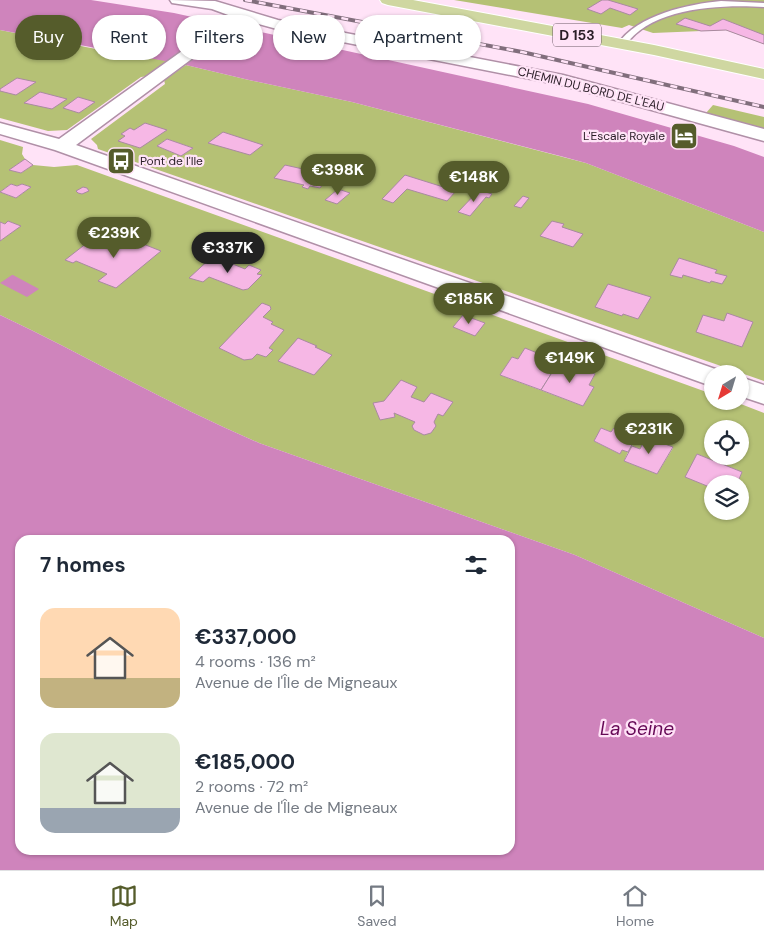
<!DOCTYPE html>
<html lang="en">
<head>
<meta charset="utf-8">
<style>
	body { margin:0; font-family:"DM Sans",sans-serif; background:#f2f2f3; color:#1f2937; height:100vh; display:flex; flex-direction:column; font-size:19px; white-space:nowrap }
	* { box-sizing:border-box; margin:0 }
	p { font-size:16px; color:#747a83 }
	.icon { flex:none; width:28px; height:28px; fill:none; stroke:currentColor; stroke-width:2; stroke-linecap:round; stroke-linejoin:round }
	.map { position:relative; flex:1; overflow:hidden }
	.details { position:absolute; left:15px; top:535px; width:500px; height:320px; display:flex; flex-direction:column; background:#fff; border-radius:15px; box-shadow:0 1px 4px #0004 }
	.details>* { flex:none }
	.banner { position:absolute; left:15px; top:15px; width:500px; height:45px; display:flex; gap:10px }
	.needle { width:32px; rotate:218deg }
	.controls { position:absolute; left:704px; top:365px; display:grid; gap:10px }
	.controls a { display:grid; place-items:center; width:45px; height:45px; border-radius:50%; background:#fff; box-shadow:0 1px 4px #0004; font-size:25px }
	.price { position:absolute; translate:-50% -42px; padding:0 11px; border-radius:18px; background:#555c2b; color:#fff; font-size:16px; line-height:32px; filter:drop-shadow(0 1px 2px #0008) }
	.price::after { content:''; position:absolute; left:50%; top:30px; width:15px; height:11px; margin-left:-8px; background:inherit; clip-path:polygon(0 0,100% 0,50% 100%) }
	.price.current { background:#222; color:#fff }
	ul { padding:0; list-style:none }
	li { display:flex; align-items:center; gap:15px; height:125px; padding:0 25px }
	li span { display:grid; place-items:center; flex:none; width:140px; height:100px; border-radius:15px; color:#555 }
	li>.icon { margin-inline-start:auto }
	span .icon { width:60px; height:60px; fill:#fffc; stroke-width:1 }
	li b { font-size:21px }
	h2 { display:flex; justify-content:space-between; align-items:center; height:60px; padding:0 25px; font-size:21px }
	.chip { padding:0 18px; border-radius:22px; background:#fff; box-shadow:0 1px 4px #0004; font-size:18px; line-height:45px }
	.chip.current { background:#555c2b; color:#fff }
	.dock { display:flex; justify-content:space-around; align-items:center; height:70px; border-top:1px solid #e0e1e3; background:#fff; font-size:14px; color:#747a83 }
	.dock a { display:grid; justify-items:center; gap:2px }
	.dock .current { color:#555c2b }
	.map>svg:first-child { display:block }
	.green { fill:#b5c175; fill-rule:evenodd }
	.water { fill:#cf84bc; fill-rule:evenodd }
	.building { fill:#f6b7e5; stroke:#a98aa0 }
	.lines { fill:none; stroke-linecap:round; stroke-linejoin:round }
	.lane-casing { stroke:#b090a7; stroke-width:3 }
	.street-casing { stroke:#b090a7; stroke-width:3 }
	.primary-casing { stroke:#fff; stroke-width:2 }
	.lane { fill:#fff; fill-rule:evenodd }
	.street { fill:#fff; fill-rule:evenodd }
	.primary { fill:#cfd7a1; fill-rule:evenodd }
	.rail-casing { stroke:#816e7c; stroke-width:4 }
	.rail { stroke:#ffe3f7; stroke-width:2.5; stroke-dasharray:7; stroke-linecap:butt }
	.labels { text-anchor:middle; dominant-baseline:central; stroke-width:4.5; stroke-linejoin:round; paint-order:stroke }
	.far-street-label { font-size:12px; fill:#2a1e27; stroke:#ffe3f7 }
	.far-poi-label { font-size:12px; fill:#2a1e27; stroke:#ffe3f7; text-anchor:end }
	.shield { fill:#ffe3f7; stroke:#6a5965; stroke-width:1 }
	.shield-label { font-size:14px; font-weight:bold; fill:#2a1e27 }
	.near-water-label { font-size:19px; font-style:italic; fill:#660956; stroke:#ffe3f7 }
</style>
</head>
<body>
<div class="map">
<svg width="764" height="870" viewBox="0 0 764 870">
	<rect width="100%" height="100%" fill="#ffe3f7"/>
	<g class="green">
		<polygon points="454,0 764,0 764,44 726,30 653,33 629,25 622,28"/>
		<polygon points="0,30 106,51 169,61 148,76 141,77 67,130 48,131 0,118"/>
		<path d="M186 65 249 80 352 102 586 163 764 232V381L98 149 97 145 91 139 165 84 164 80ZM167 139 193 148 181 156 157 146Z"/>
		<polygon points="713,105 764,117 764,133 706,113"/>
		<path d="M0 140 23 147 22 154 25 159 10 170 21 173 33 165 54 167 77 165 712 394V401H733L764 413V638L575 555 259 443C170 405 87 356 0 315V241L20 226 8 221 5 224 0 222V192L16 198 31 187 22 184 17 186 11 184 0 192ZM525 349 547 356 546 359 595 374 589 385 594 387 583 406 500 375 512 357 518 359ZM601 428 611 432 614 428 630 434 629 437 635 440 632 446 640 449 647 437 673 448 657 474 624 461 628 452 622 450 620 454 594 441ZM712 429H740V456H712ZM697 454 742 472 737 484H740V511H712V488L686 477Z"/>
	</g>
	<g class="water">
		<polygon points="0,0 91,0 174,13 588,104 734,146 764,157 764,232 586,163 564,157 352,102 249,80 186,65 0,30"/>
		<polygon points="12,275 13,275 39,289 27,297 0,283"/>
		<path d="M0 315C87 356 170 405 259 443L575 555 764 638V870H0ZM20 540H510V850H20Z"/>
	</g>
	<g class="building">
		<polygon points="602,0 608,0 638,9 630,15 610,8 601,14 587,9"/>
		<polygon points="685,18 710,26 723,19 764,35 764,44 726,30 701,31 676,24"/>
		<polygon points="17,78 36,82 16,95 0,91 0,89"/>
		<polygon points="40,92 67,99 52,109 24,103"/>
		<polygon points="78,97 95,102 79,113 63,108"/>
		<polygon points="145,123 167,130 140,148 118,141 125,136 121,134 130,128 134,130"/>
		<polygon points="223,132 263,145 250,155 208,143"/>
		<polygon points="167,139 193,148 181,156 157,146"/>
		<polygon points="25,159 33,165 21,173 9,170"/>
		<polygon points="285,165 330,175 320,188 310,186 308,189 302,187 304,185 274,178"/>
		<polygon points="405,175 456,191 447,201 407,189 393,203 382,199"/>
		<polygon points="11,184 17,186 22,184 31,187 16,198 0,192"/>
		<polygon points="83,187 87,188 89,191 82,194 78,193 76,191"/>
		<polygon points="338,189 350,193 337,204 325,200"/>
		<polygon points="479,190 492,194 489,198 486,197 470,216 458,212"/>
		<polygon points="523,196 529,198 521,208 514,206"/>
		<polygon points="8,221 21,226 0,241 0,222 5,224"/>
		<polygon points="552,221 564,224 562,227 583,234 573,247 540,236"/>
		<polygon points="115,238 129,243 133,240 161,251 116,288 98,281 107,274 76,261 73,263 65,260 92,239 99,242 103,239 110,242"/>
		<polygon points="213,256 245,269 249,265 261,270 257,274 262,275 248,289 243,290 209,277 203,282 189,278"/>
		<polygon points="679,258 717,270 715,273 727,276 722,284 711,281 710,283 683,275 682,278 670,275"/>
		<polygon points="608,284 651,297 638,319 623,314 622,316 595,307"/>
		<polygon points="262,303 270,306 271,309 263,317 273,322 271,324 284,330 269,348 273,350 266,357 257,354 252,359 244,360 219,348"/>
		<polygon points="727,313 753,322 742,347 696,332 703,315 724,321"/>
		<polygon points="463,315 485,323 475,336 453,327"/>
		<polygon points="298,338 317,346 315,347 332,355 314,375 278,361"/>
		<polygon points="525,348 547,357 546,359 558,363 541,390 500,375 512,357 518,359"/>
		<polygon points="558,363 571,368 572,365 595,374 589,385 594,387 583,406 541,390"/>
		<polygon points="401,380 417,387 411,397 424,402 431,393 453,402 443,416 438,414 434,422 436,426 431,433 424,435 414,430 412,426 415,422 394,413 395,417 380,420 373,403 384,401"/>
		<polygon points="601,428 611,432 614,428 631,434 629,437 635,439 628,452 622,450 620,454 594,441"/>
		<polygon points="646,437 673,447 657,474 624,461 632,446 640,449"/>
		<polygon points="697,454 742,472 737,484 712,484 712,488 685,477"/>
	</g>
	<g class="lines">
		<g class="lane-casing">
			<path id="lane" d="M721 1 764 3V7C723 4 650 7 625 46L618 44C637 15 689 4 721 1Z"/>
		</g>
		<g class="street-casing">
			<g id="street">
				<polygon points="170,0 215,1 278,20 563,75 764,129 764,141 561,85 277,29 244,20 76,145 721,371 722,374 712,374 712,386 703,383 55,150 0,134 0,123 59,139 231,16 212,9 172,3"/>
				<polygon points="740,377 764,385 764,404 740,396"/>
			</g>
		</g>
		<g class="primary-casing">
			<polygon id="primary" points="380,0 413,0 654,45 764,69 764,79 654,55 388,5 382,3"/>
		</g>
		<use href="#lane" class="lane"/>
		<use href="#street" class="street"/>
		<use href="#primary" class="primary"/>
		<g class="rail-casing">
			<polyline id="rail" points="245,0 522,52 764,107"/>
		</g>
		<use href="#rail" class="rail"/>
	</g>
	<defs>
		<g id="hotel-square" transform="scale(1.4375)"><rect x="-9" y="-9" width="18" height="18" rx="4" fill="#555c2b" stroke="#ffe3f7"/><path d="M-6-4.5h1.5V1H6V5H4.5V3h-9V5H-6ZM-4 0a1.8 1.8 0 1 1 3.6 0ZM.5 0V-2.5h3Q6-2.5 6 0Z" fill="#fff"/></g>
		<g id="bus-square" transform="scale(1.4375)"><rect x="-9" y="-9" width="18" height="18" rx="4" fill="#555c2b" stroke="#ffe3f7"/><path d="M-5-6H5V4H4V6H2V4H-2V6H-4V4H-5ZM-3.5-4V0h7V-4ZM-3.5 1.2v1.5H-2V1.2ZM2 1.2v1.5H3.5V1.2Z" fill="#fff"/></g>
	</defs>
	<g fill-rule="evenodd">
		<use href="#hotel-square" x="684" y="136"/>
		<use href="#bus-square" x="121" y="161"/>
	</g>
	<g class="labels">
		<g class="far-street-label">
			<text transform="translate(591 89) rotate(14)">CHEMIN DU BORD DE L'EAU</text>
		</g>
		<g class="far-poi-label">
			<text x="665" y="136">L'Escale Royale</text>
			<text x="140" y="161" text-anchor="start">Pont de l'Ile</text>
		</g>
		<rect class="shield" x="553" y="23.5" width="48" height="23" rx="4"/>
		<g class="shield-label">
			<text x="577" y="35">D 153</text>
		</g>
		<g class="near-water-label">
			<text x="637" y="728">La Seine</text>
		</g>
	</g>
</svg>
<div class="controls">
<a><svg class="needle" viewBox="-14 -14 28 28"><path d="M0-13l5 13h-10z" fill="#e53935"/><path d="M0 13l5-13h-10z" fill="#747a83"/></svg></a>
<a><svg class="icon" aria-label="locate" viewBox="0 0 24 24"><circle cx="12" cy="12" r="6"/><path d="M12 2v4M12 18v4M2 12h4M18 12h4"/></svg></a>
<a><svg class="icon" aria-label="layers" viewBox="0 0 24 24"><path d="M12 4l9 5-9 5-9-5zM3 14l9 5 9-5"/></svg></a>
</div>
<b class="price" style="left:338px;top:196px">€398K</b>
<b class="price" style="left:474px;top:203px">€148K</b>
<b class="price" style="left:114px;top:259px">€239K</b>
<b class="price current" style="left:228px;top:274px">€337K</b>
<b class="price" style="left:469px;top:325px">€185K</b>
<b class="price" style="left:570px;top:384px">€149K</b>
<b class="price" style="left:649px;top:455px">€231K</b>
<div class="banner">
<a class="chip current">Buy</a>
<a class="chip">Rent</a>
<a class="chip">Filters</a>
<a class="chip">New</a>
<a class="chip">Apartment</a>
</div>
<section class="details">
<h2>7 homes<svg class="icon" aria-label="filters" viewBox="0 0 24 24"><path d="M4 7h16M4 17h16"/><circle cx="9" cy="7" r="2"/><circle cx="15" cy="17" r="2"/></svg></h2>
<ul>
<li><span style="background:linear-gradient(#ffd9b3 70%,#c2b280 0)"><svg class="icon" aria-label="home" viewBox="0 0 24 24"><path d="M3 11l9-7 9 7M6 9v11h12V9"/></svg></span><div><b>€337,000</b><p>4 rooms · 136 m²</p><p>Avenue de l'Île de Migneaux</p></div></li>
<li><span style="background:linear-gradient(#dfe7d0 75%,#9aa5b1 0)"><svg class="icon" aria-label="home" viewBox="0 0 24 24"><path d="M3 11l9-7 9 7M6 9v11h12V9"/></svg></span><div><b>€185,000</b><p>2 rooms · 72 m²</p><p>Avenue de l'Île de Migneaux</p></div></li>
</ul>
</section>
</div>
<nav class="dock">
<a class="current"><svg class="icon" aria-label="map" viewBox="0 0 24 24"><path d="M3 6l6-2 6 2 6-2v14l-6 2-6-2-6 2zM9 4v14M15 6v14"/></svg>Map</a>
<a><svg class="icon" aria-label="saved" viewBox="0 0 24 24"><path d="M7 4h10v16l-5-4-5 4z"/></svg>Saved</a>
<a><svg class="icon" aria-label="home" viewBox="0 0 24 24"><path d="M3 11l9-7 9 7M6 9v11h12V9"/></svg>Home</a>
</nav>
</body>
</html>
